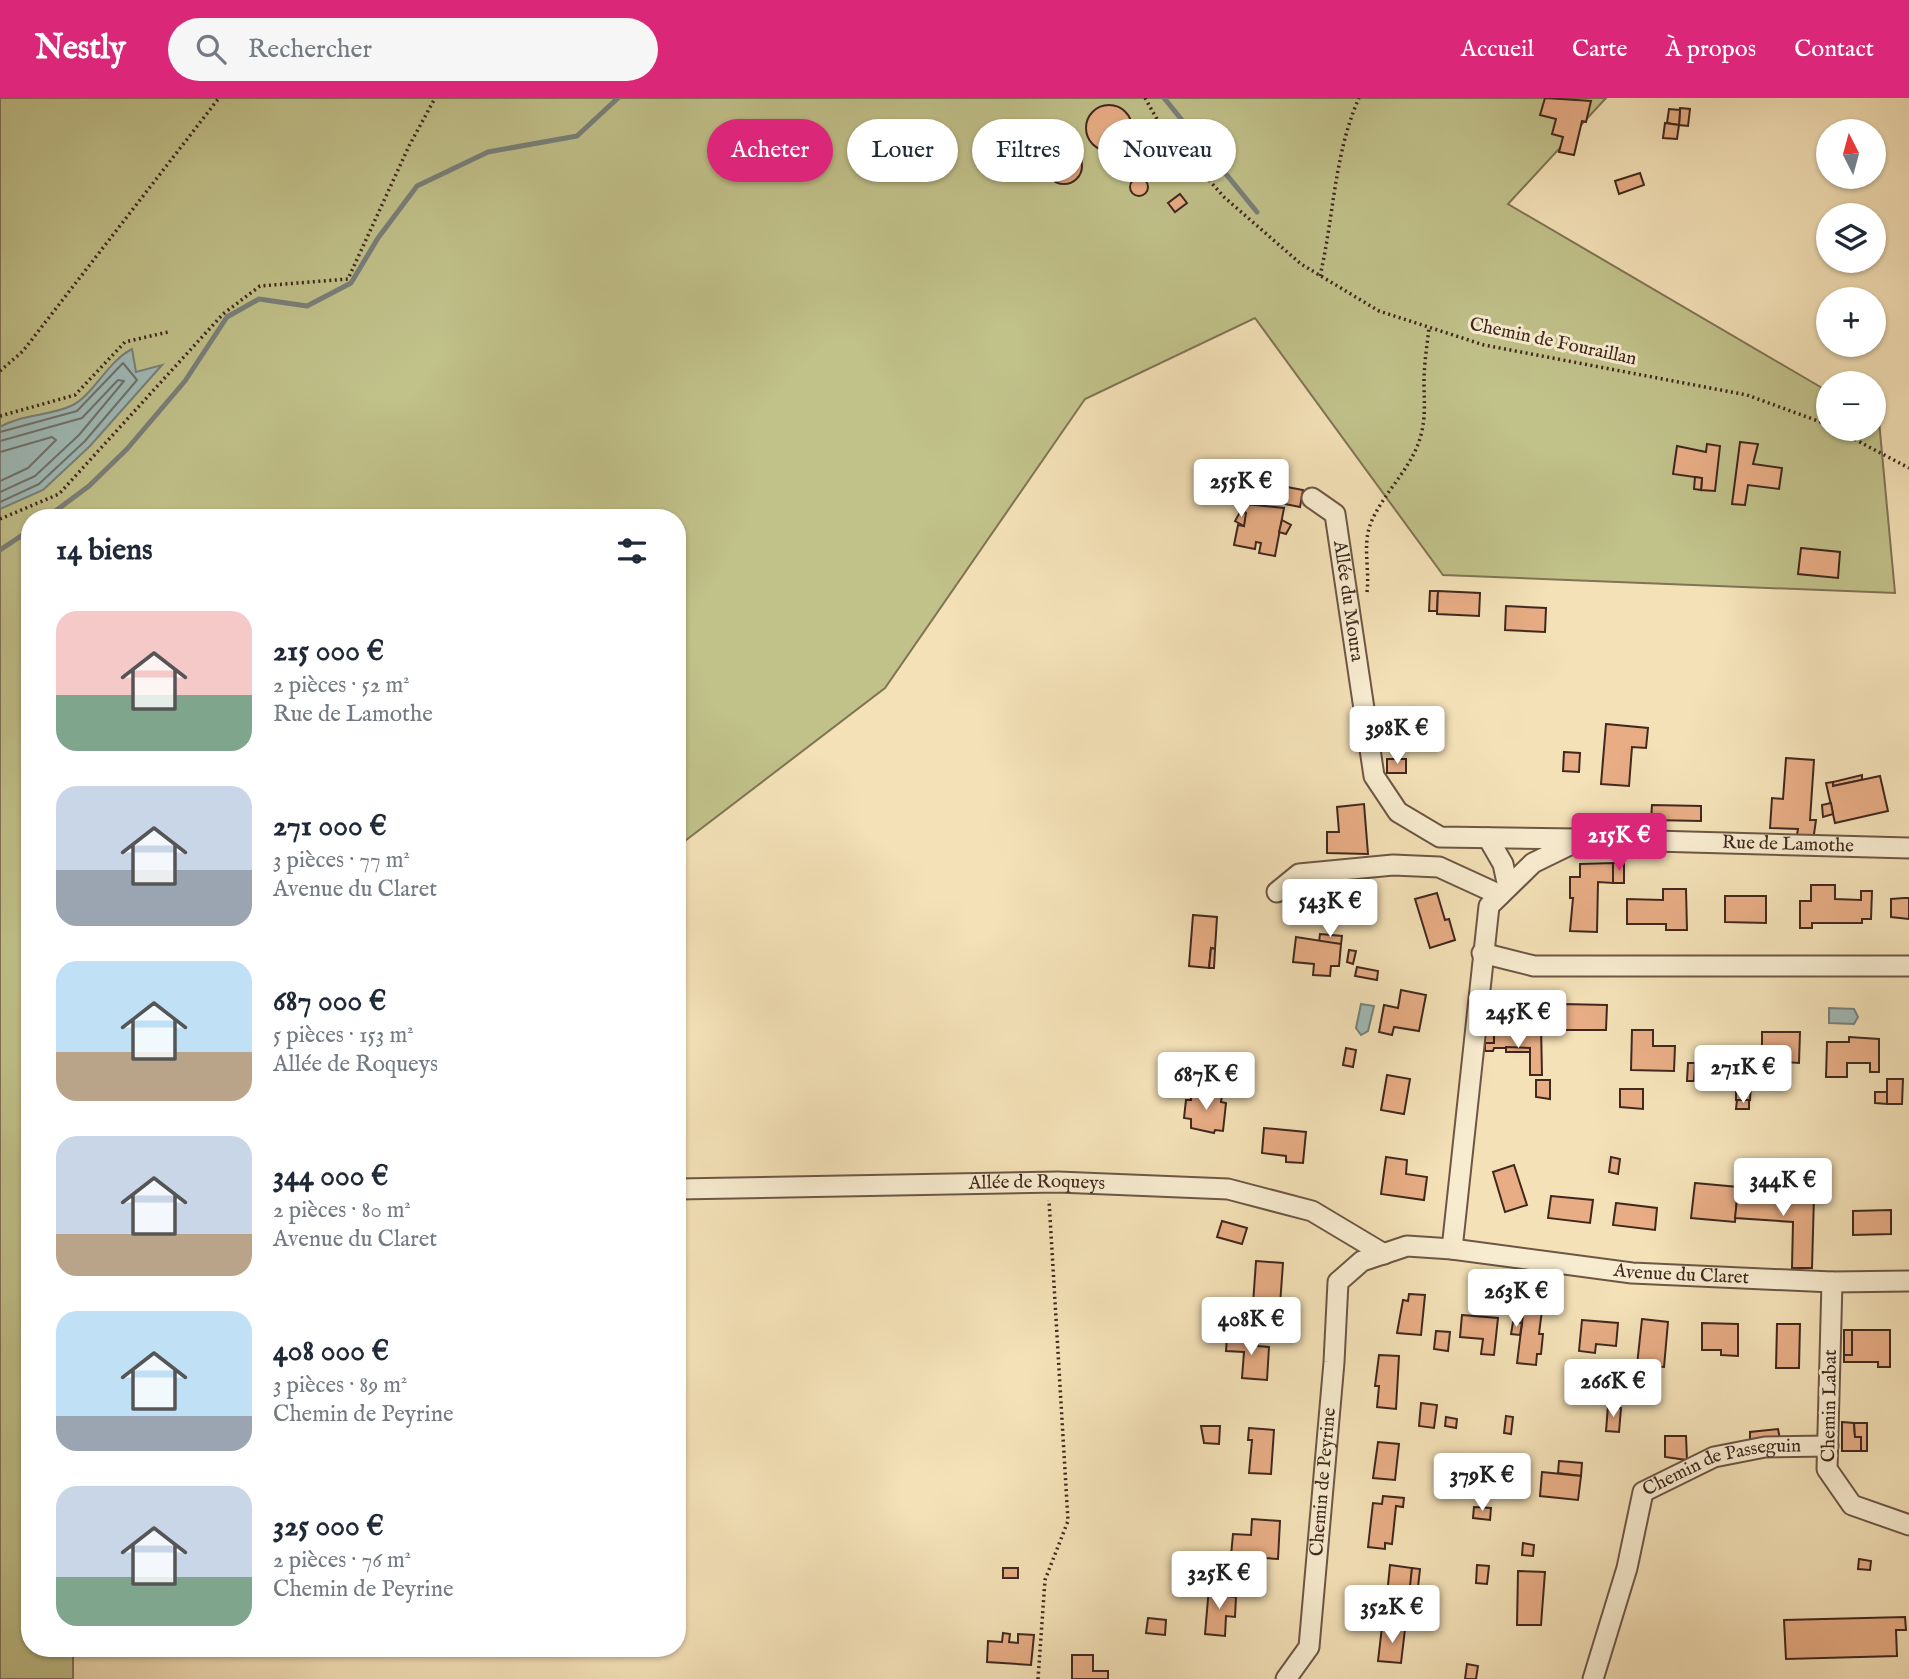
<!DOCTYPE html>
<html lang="fr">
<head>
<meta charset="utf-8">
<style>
	body { margin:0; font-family:"IM FELL English",serif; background:#f6f6f7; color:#1f2937; height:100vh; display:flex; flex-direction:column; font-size:26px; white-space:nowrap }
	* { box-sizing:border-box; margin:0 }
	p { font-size:23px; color:#747a83 }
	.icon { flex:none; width:38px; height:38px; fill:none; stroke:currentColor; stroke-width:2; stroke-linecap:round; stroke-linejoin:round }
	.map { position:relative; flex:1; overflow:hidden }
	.sheet { position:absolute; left:21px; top:411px; width:665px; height:1148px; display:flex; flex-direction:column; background:#fff; border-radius:28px; box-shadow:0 2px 5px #0004 }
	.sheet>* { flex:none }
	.top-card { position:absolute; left:707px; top:21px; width:665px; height:63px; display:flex; gap:14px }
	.needle { width:46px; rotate:354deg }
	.buttons { position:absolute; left:1816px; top:21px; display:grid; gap:14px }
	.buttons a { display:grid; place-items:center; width:70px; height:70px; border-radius:50%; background:#fff; box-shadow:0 2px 5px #0004; font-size:35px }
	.price { position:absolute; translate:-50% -60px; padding:0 16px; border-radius:7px; background:#fff; color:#222; font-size:23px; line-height:46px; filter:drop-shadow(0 2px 4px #0008) }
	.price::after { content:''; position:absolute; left:50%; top:42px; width:21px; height:16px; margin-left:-10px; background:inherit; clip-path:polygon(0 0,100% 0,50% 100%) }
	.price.current { background:#db2777; color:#fff }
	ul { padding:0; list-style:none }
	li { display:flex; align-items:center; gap:21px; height:175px; padding:0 35px }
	li span { display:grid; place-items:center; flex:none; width:196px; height:140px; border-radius:21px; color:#555 }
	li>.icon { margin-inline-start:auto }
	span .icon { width:84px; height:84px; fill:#fffc; stroke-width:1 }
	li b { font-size:30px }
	h2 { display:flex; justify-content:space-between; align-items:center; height:84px; padding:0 35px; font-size:30px }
	.chip { padding:0 24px; border-radius:32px; background:#fff; box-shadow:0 2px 5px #0004; font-size:24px; line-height:63px }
	.chip.current { background:#db2777; color:#fff }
	header { display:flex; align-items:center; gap:42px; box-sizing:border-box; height:98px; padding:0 35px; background:#db2777; color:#fff }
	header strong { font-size:33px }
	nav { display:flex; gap:38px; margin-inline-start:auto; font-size:24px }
	.search { width:490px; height:63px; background:#f6f6f7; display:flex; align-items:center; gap:18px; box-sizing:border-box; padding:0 24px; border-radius:38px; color:#747a83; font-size:26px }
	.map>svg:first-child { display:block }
	.green { fill:#c1c18a; stroke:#807454; stroke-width:2 }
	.water { fill:#9fbbb8; stroke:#79807b; stroke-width:2 }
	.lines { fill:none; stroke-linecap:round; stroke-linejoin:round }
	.shore { stroke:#70726c; stroke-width:2 }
	.stream { stroke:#79807b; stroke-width:5 }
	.building { fill:#e8ad85; stroke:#40281f; stroke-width:2 }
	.minor-casing { stroke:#6d5645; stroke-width:23 }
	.path { stroke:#40281f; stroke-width:3.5; stroke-dasharray:2 3.5; stroke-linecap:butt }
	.minor { stroke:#f8ecd0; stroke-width:19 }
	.labels { text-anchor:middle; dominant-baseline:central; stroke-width:6; stroke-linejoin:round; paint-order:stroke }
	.street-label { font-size:19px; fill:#40281f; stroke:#f8ecd0 }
</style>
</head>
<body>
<header>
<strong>Nestly</strong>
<div class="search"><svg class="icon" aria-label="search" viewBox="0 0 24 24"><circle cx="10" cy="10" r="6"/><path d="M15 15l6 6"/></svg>Rechercher</div>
<nav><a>Accueil</a><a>Carte</a><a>À propos</a><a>Contact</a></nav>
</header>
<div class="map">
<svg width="1909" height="1581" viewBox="0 0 1909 1581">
	<rect width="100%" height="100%" fill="#f4e1b7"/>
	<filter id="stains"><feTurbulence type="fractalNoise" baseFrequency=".00286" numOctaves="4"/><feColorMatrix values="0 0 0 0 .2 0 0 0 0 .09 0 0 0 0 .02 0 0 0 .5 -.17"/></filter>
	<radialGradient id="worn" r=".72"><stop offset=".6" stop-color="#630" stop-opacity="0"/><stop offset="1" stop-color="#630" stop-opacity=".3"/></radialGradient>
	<polygon class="green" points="0,0 1606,0 1508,106 1829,294 1829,331 1874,331 1874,321 1879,323 1895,495 1443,477 1255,220 1085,301 885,590 677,749 677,420 30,420 30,1550 73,1551 73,1581 0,1581"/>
	<g class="water">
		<path d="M132 251 136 274 162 267 90 348 43 392 0 411V329C22 316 51 318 73 307 94 296 107 264 132 251Z"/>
		<polygon points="1361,906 1374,908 1368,933 1361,937 1356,930"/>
		<polygon points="1829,910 1854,911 1858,919 1854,926 1829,925"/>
	</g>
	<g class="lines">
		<g class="shore">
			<polyline points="0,334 77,313 123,265 137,282 85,343 39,386 0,404"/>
			<polyline points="0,343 82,320 118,282 124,283 79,337 35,378 0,394"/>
			<polyline points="0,354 52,339 56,342 28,370 0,383"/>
		</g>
		<g class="stream">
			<polyline points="1164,0 1257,114"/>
			<polyline points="46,420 89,388 127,351 185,283 227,219 259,201 307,208 351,185 378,140 417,88 488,54 577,38 618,0"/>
			<polyline points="0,452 30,432"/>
		</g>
	</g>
	<g class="building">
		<polygon points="1545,0 1591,3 1586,24 1582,23 1574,57 1559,54 1563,39 1552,36 1556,21 1540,17"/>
		<circle cx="1109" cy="30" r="23"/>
		<polygon points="1680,10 1690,11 1688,28 1679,27"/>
		<polygon points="1669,11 1680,12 1679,27 1667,25"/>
		<polygon points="1665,25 1679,27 1677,41 1663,40"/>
		<circle cx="1064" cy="68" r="18"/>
		<polygon points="1640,75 1644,87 1619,96 1615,83"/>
		<circle cx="1139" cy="89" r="9"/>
		<polygon points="1180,96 1187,105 1175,114 1168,105"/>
		<polygon points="1740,344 1758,346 1753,366 1782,370 1779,391 1748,387 1745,407 1732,406"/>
		<polygon points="1707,346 1720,348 1715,393 1701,392 1702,380 1673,376 1677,348 1706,354"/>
		<polygon points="1695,379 1702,380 1701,392 1694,391"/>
		<polygon points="1287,389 1303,392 1300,409 1275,404 1277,396"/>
		<polygon points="1245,406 1284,410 1275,458 1259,455 1261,445 1256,444 1255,451 1234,447 1238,427 1244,428"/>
		<polygon points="1240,414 1246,415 1244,428 1235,423"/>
		<polygon points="1282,422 1291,427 1286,436 1279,434"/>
		<polygon points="1801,450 1840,454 1838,480 1798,476"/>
		<polygon points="1430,493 1438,493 1437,513 1429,513"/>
		<polygon points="1438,493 1480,495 1479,518 1437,516"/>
		<polygon points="1506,508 1546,510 1545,534 1505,532"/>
		<polygon points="1606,626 1648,630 1646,650 1632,649 1629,688 1601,686"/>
		<polygon points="1564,654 1580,655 1579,674 1563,673"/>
		<polygon points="1786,660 1814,662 1810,722 1816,722 1813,743 1796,742 1798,731 1770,730 1772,700 1783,701"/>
		<rect x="1387" y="661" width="19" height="14"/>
		<polygon points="1862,677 1862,682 1833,688 1833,684"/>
		<polygon points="1880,678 1888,713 1835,725 1826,685 1833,684 1833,688"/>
		<polygon points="1831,705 1833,716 1823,719 1822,707"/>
		<polygon points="1364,706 1368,756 1327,755 1327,734 1339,734 1337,709"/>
		<polygon points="1652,707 1701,708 1701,723 1651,722"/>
		<rect x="1613" y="765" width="11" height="20"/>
		<polygon points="1613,765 1613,785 1598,784 1597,834 1570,833 1573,800 1570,800 1570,779 1580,779 1580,766"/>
		<polygon points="1811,787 1835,787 1835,801 1861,802 1861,793 1872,793 1871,821 1862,821 1862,825 1812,825 1812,830 1800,830 1800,803 1811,803"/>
		<polygon points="1663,791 1686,791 1687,832 1666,832 1666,826 1627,826 1627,801 1663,802"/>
		<polygon points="1437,795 1445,822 1449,821 1455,842 1430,850 1415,801"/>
		<polygon points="1725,798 1766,798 1766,825 1725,824"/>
		<polygon points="1904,800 1909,800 1909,821 1891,819 1891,801"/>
		<polygon points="1193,817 1217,819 1215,851 1211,850 1209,870 1189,868"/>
		<polygon points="1320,836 1342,838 1341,846 1319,844"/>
		<polygon points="1296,839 1341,846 1339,868 1331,868 1330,878 1313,877 1314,866 1293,864"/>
		<polygon points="1211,850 1215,851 1214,870 1209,870"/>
		<polygon points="1349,852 1356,853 1353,866 1347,864"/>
		<polygon points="1357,869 1378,873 1377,882 1355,878"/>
		<polygon points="1401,892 1426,897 1419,933 1394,929 1392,937 1379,934 1384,907 1398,910"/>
		<polygon points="1562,906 1607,907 1606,932 1562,932"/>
		<polygon points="1494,927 1541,927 1542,977 1530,977 1530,950 1494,950 1493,953 1485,953 1485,945 1494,945"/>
		<rect x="1485" y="930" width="9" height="15"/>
		<polygon points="1632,932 1653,932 1653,948 1675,948 1674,973 1631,972"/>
		<polygon points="1762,934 1800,934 1799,965 1785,964 1785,971 1762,971"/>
		<polygon points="1849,939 1879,941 1879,974 1870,974 1870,965 1847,965 1847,979 1826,979 1827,944 1849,944"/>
		<polygon points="1506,949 1530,950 1530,954 1506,954"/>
		<polygon points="1346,950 1356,952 1353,969 1343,967"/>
		<polygon points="1718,951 1739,952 1739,975 1721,975 1721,985 1697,984 1698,954 1718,954"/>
		<rect x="1739" y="954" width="12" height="18"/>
		<polygon points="1688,965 1695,965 1694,983 1687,983"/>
		<polygon points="1387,977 1410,981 1404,1016 1381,1012"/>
		<polygon points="1887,981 1903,981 1902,1006 1887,1006"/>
		<polygon points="1536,982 1550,982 1550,1001 1536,999"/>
		<polygon points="1736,986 1751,986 1750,1002 1736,1002"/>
		<polygon points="1620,991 1643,991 1643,1011 1620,1009"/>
		<polygon points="1875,994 1887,994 1887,1006 1875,1005"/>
		<polygon points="1191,995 1222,997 1221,1004 1226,1005 1223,1033 1215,1032 1214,1035 1191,1030 1191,1021 1184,1020 1186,1002 1191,1002"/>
		<polygon points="1737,1002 1749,1002 1749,1011 1736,1011"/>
		<polygon points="1264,1030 1306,1034 1303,1065 1286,1064 1286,1058 1262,1055"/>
		<polygon points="1386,1059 1407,1062 1406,1076 1427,1079 1424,1102 1381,1096"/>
		<polygon points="1611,1059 1620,1061 1618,1076 1609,1074"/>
		<polygon points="1514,1067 1527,1107 1505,1114 1493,1074"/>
		<polygon points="1695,1085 1738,1089 1735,1124 1691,1120"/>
		<polygon points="1738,1092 1814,1098 1812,1170 1792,1170 1793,1124 1735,1120"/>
		<polygon points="1551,1098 1593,1102 1590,1125 1548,1120"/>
		<polygon points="1616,1105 1657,1110 1655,1132 1613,1127"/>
		<polygon points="1891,1112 1891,1136 1853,1137 1853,1113"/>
		<polygon points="1222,1123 1247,1130 1242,1146 1217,1139"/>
		<polygon points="1256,1163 1283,1165 1280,1207 1253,1206"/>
		<polygon points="1409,1196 1425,1197 1421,1237 1397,1235 1403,1202 1408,1203"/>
		<polygon points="1524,1209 1542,1212 1539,1236 1543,1236 1541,1256 1537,1256 1536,1267 1517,1265"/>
		<polygon points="1462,1217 1498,1220 1494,1257 1481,1256 1483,1241 1460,1239"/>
		<polygon points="1642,1221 1668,1224 1664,1269 1637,1267"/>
		<polygon points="1582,1222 1618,1225 1616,1248 1596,1246 1595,1255 1579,1253"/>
		<polygon points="1513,1224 1522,1225 1520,1237 1511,1236"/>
		<polygon points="1702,1225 1738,1226 1738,1258 1721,1257 1721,1252 1702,1252"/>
		<polygon points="1777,1226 1800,1226 1799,1270 1776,1270"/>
		<rect x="1844" y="1232" width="8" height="25"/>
		<polygon points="1852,1232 1890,1232 1890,1269 1878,1269 1878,1264 1844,1264 1844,1257 1852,1257"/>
		<polygon points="1436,1233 1450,1234 1448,1253 1434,1251"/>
		<polygon points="1227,1238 1258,1240 1258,1248 1269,1249 1267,1282 1242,1280 1244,1254 1226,1253"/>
		<polygon points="1379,1257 1399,1258 1396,1311 1377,1309 1379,1288 1375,1288"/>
		<polygon points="1421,1305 1437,1307 1434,1330 1419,1328"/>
		<polygon points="1608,1308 1621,1310 1619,1334 1606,1333"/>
		<polygon points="1506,1318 1513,1319 1511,1336 1504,1335"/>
		<polygon points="1446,1319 1457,1321 1456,1330 1445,1328"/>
		<polygon points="1842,1324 1854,1325 1855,1339 1861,1339 1861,1353 1842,1353"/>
		<polygon points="1854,1325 1867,1325 1867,1353 1861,1353 1861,1339 1855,1339"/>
		<polygon points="1201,1328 1220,1328 1219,1346 1204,1345"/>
		<polygon points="1249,1330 1274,1332 1271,1376 1249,1375 1252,1342 1248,1342"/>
		<polygon points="1778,1331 1780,1341 1750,1349 1750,1334"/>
		<polygon points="1665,1338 1686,1338 1687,1362 1665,1359"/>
		<polygon points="1378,1344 1399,1346 1395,1382 1373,1380"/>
		<polygon points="1479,1359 1495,1359 1496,1368 1479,1368"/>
		<polygon points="1559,1363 1582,1365 1581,1378 1558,1375"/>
		<polygon points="1502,1365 1511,1365 1512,1393 1500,1392"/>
		<polygon points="1542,1374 1581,1378 1578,1402 1540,1398"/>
		<polygon points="1383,1398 1404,1400 1403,1409 1396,1408 1392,1446 1385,1445 1385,1451 1368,1449 1373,1405 1382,1406"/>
		<polygon points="1474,1409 1491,1410 1490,1422 1473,1420"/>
		<polygon points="1252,1421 1280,1423 1278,1461 1231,1458 1233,1436 1251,1437"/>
		<polygon points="1523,1445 1534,1447 1533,1458 1522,1457"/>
		<polygon points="1859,1461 1871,1463 1870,1472 1858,1471"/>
		<polygon points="1390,1467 1412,1470 1409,1521 1385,1518"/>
		<polygon points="1477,1467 1489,1468 1487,1486 1476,1485"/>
		<rect x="1003" y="1470" width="15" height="10"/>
		<polygon points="1412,1470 1420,1471 1416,1507 1408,1506"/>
		<polygon points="1518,1473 1545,1474 1541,1527 1517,1527"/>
		<polygon points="1209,1489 1228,1491 1228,1498 1236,1499 1235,1519 1226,1518 1225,1538 1205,1536"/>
		<polygon points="1905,1519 1906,1532 1896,1532 1897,1558 1786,1561 1784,1522"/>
		<polygon points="1148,1520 1166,1522 1165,1537 1146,1535"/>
		<polygon points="1382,1529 1405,1531 1401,1565 1378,1563"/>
		<polygon points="1003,1535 1010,1536 1009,1544 1018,1545 1018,1536 1034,1537 1031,1567 987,1564 988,1543 1002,1544"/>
		<polygon points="1072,1557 1093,1557 1093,1573 1108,1573 1108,1581 1072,1581"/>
		<polygon points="1467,1566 1478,1568 1476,1581 1465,1581"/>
	</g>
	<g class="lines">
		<g class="minor-casing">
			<g id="minor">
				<path id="s1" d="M1312 400 1335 416 1374 678 1398 714 1440 739 1577 741"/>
				<polyline points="1488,740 1503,766 1508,789"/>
				<polyline points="1277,794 1299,776 1393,767 1439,769 1500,797"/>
				<polyline points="1482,855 1534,868 1909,868"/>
				<path id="s2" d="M677 1091 1058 1084 1228 1091 1312 1113 1384 1156"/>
				<path id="s3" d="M1452 1151 1489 808 1533 765 1582 741 1909 750"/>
				<polyline points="1832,1184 1827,1371 1852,1407 1909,1427"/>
				<path id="s4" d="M1286 1581 1309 1549 1334 1264 1338 1184 1362 1163 1407 1148 1452 1151 1632 1175 1832 1184 1909 1183"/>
				<path id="s5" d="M1593 1581 1627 1470 1643 1394 1714 1359 1765 1349 1828 1348"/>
			</g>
		</g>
		<g class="path">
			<polyline points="1145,0 1161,28 1224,99 1301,166 1379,213 1484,247 1747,297 1829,327"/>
			<path d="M1320 178C1334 118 1334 56 1359 0"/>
			<polyline points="0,273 23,253 219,0"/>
			<polyline points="0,318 75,297 125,244 168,234"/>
			<polyline points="1835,331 1909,370"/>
			<polyline points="0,421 59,396 223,216 260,188 348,181 409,48 435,0"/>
			<path d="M1367 494C1370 469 1361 444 1373 420 1387 391 1413 368 1421 337 1426 318 1424 302 1424 284 1424 266 1427 248 1429 230"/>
			<polyline points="1038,1581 1045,1482 1068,1423 1049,1102"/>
		</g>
		<use href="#minor" class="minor"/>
	</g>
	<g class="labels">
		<g class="street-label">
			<text transform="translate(1553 244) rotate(12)">Chemin de Fouraillan</text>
			<text stroke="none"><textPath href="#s1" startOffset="116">Allée du Moura</textPath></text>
			<text stroke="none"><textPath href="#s3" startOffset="667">Rue de Lamothe</textPath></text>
			<text stroke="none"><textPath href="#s2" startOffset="360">Allée de Roqueys</textPath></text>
			<text stroke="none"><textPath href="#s4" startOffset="761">Avenue du Claret</textPath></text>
			<text transform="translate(1830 1308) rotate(-89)">Chemin Labat</text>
			<text stroke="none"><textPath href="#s5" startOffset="278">Chemin de Passeguin</textPath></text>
			<text stroke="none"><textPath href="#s4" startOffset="205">Chemin de Peyrine</textPath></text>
		</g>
	</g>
	<rect width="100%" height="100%" filter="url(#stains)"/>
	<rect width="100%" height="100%" fill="url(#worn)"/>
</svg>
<div class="buttons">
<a><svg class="needle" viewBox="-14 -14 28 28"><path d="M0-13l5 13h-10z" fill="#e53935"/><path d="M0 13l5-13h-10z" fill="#747a83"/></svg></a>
<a><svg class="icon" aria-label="layers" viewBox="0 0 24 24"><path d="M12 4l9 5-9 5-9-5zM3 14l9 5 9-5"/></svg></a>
<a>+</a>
<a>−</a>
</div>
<b class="price" style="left:1241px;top:421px">255K €</b>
<b class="price" style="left:1397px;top:668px">398K €</b>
<b class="price current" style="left:1619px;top:775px">215K €</b>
<b class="price" style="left:1330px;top:841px">543K €</b>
<b class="price" style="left:1518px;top:952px">245K €</b>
<b class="price" style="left:1743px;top:1007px">271K €</b>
<b class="price" style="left:1206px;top:1014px">687K €</b>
<b class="price" style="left:1783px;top:1120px">344K €</b>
<b class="price" style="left:1516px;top:1231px">263K €</b>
<b class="price" style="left:1251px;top:1259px">408K €</b>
<b class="price" style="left:1613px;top:1321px">266K €</b>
<b class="price" style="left:1482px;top:1415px">379K €</b>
<b class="price" style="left:1219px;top:1513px">325K €</b>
<b class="price" style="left:1392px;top:1547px">352K €</b>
<div class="top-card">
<a class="chip current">Acheter</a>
<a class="chip">Louer</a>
<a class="chip">Filtres</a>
<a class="chip">Nouveau</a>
</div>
<section class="sheet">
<h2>14 biens<svg class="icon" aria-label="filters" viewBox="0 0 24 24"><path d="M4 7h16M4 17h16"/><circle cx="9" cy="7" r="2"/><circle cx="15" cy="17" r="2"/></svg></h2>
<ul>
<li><span style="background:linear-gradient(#f6c9c9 60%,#7fa58c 0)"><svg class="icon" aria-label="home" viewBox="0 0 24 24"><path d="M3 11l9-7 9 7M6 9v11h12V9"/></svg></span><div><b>215 000 €</b><p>2 pièces · 52 m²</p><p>Rue de Lamothe</p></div></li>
<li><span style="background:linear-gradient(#c9d6e8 60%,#9aa5b1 0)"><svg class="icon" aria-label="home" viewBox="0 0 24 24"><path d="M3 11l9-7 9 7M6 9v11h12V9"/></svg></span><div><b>271 000 €</b><p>3 pièces · 77 m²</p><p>Avenue du Claret</p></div></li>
<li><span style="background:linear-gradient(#bfe0f5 65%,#b9a48a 0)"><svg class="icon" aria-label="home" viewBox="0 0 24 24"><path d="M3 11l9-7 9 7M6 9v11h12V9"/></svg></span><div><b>687 000 €</b><p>5 pièces · 153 m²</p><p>Allée de Roqueys</p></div></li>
<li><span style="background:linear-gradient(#c9d6e8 70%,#b9a48a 0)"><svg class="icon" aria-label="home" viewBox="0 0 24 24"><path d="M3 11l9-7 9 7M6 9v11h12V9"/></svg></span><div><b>344 000 €</b><p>2 pièces · 80 m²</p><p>Avenue du Claret</p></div></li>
<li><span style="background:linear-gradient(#bfe0f5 75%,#9aa5b1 0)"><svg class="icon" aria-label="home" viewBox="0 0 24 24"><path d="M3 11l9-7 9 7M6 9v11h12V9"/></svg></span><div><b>408 000 €</b><p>3 pièces · 89 m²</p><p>Chemin de Peyrine</p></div></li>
<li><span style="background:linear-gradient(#c9d6e8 65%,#7fa58c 0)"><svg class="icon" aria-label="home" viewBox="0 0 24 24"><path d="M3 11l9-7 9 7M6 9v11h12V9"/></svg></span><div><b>325 000 €</b><p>2 pièces · 76 m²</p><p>Chemin de Peyrine</p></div></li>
</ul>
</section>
</div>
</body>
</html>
